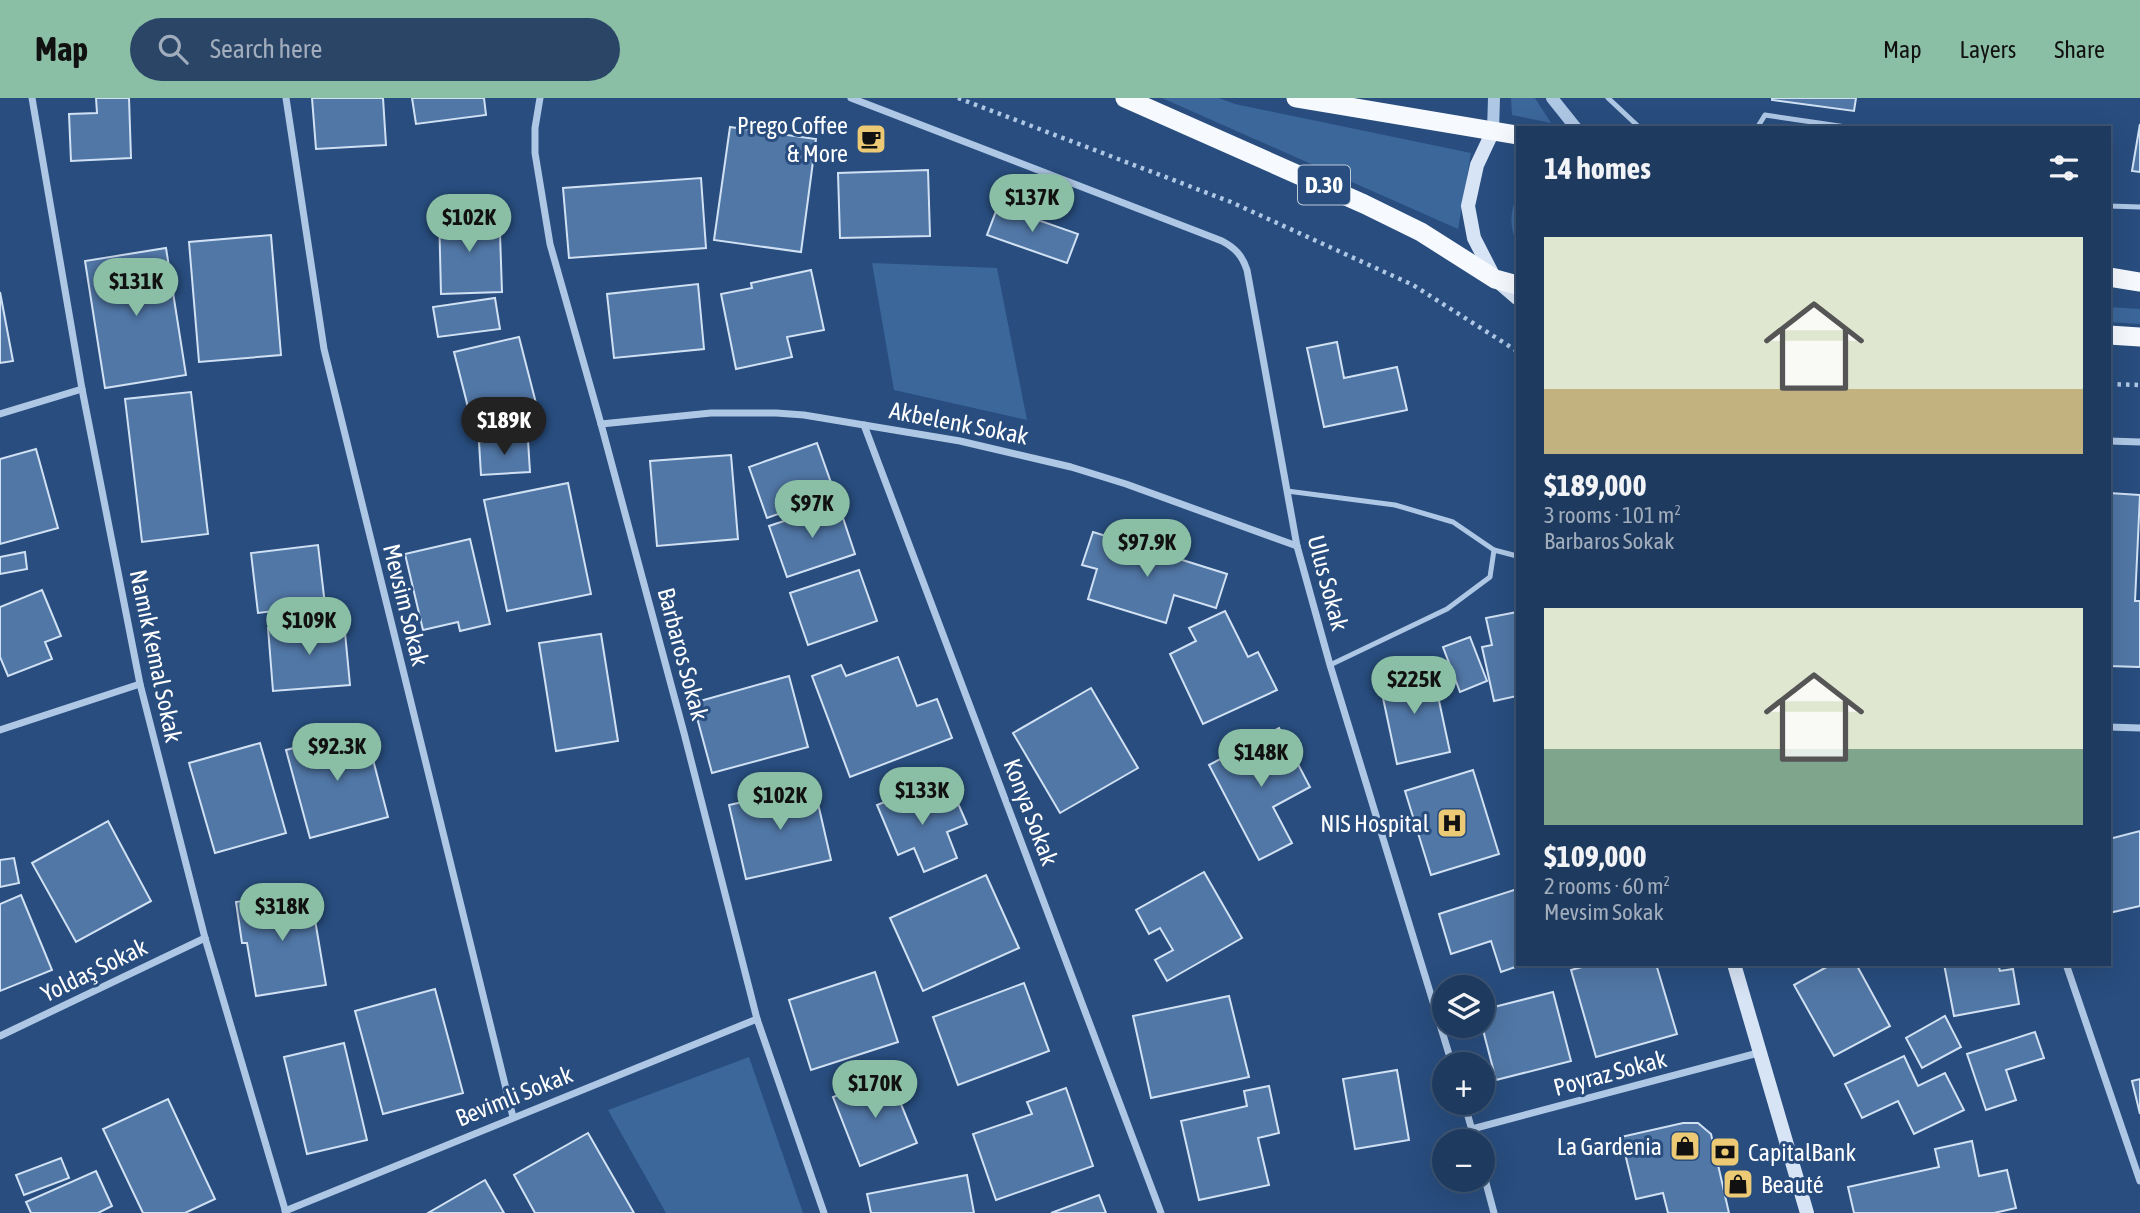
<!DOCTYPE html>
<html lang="en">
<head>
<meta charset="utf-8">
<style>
	body { margin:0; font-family:"Asap Condensed",sans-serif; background:#2b4567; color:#f1f3f6; height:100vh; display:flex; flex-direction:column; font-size:26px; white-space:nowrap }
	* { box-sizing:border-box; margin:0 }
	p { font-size:23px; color:#a1adbc }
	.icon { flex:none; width:38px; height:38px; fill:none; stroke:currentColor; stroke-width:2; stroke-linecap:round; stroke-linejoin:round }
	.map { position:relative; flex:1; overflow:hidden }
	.panel { position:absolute; left:1516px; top:28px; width:595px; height:840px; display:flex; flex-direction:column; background:#1e3a5e; border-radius:0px; box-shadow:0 7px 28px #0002,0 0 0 2px #3c5473 }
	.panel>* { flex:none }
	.buttons { position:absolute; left:1432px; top:877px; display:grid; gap:14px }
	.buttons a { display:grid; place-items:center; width:63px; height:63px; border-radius:50%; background:#1e3a5e; box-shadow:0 7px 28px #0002,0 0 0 2px #3c5473; font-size:35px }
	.price { position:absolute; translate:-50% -60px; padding:0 16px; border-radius:24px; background:#8abfa5; color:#111; font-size:23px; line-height:46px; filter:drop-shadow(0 2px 4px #0008) }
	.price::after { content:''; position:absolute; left:50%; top:42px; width:21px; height:16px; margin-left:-10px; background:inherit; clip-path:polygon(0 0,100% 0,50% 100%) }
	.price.current { background:#222; color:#fff }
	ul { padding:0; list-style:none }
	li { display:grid; align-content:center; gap:14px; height:371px; padding:0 28px }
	li span { display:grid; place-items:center; height:217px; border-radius:0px; color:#555 }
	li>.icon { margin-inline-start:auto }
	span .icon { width:126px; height:126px; fill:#fffc; stroke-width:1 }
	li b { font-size:30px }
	h2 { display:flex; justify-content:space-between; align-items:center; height:84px; padding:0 28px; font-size:30px }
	header { display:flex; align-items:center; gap:42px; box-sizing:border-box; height:98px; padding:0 35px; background:#8abfa5; color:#111 }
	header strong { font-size:33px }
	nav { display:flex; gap:38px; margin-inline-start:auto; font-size:24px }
	.search { width:490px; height:63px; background:#2b4567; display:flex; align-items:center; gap:18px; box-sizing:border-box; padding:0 24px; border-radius:38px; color:#a1adbc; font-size:26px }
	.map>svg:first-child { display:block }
	.green { fill:#3c679b }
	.building { fill:#5177a6; stroke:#d1e1f4; stroke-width:2 }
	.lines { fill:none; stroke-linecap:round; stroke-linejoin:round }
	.path { stroke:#aec7e5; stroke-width:4.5; stroke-dasharray:3.5 5; stroke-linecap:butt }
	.service { stroke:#aec7e5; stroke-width:5 }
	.minor { stroke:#aec7e5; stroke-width:7 }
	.tertiary { stroke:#aec7e5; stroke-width:12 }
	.secondary { stroke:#d7e4f5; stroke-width:14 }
	.trunk { stroke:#f6fafe; stroke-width:19 }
	.labels { text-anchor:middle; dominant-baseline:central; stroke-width:6; stroke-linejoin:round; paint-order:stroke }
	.shield { fill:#284d7e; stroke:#becad8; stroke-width:2 }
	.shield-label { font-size:23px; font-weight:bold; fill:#fff }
	.poi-label { font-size:24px; fill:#fff; stroke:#284d7e; text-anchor:end }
	.street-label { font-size:24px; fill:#fff; stroke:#284d7e }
</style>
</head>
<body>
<header>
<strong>Map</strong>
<div class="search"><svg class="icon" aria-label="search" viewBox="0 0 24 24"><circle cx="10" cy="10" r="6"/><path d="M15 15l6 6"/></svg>Search here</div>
<nav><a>Map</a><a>Layers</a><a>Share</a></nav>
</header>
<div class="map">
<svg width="2140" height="1115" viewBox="0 0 2140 1115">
	<rect width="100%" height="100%" fill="#284d7e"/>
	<g class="green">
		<polygon points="1162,0 1219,0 1235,6 1471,55 1458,131"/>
		<polygon points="1511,0 1535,0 1551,25 1512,17"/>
		<path d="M1517 97V145C1509 129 1510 114 1517 97Z"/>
		<polygon points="872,165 997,170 1027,322 894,292"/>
		<polygon points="2109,209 2140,211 2140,226 2109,224"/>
		<polygon points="749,959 803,1115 666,1115 608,1012"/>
	</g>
	<g class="building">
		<polygon points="96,0 129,0 131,60 71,63 69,16 97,15"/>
		<polygon points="312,0 383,0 386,47 316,51"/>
		<polygon points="412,0 484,0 486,17 416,26"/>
		<polygon points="1772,0 1856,0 1854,13 1772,2"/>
		<polygon points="2140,26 2140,74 2132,73"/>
		<polygon points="730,29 816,41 801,154 714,142"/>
		<polygon points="928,72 930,138 840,140 838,75"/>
		<polygon points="701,80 706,150 569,160 563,90"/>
		<polygon points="998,108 1078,136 1067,165 987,137"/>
		<polygon points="485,113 487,136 500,136 502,194 441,196 439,114"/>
		<polygon points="271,137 281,257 199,264 189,144"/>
		<polygon points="166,150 186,277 105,290 85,163"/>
		<polygon points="811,172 824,232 787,239 792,259 736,271 721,196 752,190 751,185"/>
		<polygon points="698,186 704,251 614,260 607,196"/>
		<polygon points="0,194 13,263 0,265"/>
		<polygon points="495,200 500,231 438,239 433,209"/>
		<polygon points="519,239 538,313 473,329 454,254"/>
		<polygon points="1337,244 1344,280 1397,269 1407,312 1324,329 1307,250"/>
		<polygon points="191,294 208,436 142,444 125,301"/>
		<polygon points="528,342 530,374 481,377 479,344"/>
		<polygon points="817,345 835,396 767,420 749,369"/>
		<polygon points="36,351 58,430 0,446 0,361"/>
		<polygon points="731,357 738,441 657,448 650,363"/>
		<polygon points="568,385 591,496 507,513 484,402"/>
		<polygon points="2109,395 2140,397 2135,503 2140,503 2140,569 2109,568"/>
		<polygon points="838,405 855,456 787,479 769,428"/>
		<polygon points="1093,434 1227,476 1216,510 1174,497 1166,525 1088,501 1097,471 1082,467"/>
		<polygon points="470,441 490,526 460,533 458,524 423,532 405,456"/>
		<polygon points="318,447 325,507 258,515 251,455"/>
		<polygon points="25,454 27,471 0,476 0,459"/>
		<polygon points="859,472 877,523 808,547 790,495"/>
		<polygon points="42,492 61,538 45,544 52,561 8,578 0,559 0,509"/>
		<polygon points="1225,513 1248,559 1258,554 1277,592 1203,626 1170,556 1196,543 1189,530"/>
		<polygon points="1517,514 1517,598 1494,603 1482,549 1492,547 1486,520"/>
		<polygon points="344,524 350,587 273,593 268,530"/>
		<polygon points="601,536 618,643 556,653 539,545"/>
		<polygon points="1470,539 1487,583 1460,594 1443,549"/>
		<polygon points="898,559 917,608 937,601 952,640 850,679 812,578 841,567 846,578"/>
		<polygon points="1432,570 1450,654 1397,666 1379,581"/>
		<polygon points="789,578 808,649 712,675 693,605"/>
		<polygon points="1091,590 1138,670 1060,715 1013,635"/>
		<polygon points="1279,630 1310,689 1273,709 1292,745 1259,762 1209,667"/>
		<polygon points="365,631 388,719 310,740 286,652"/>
		<polygon points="260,645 286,735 215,755 189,665"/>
		<polygon points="1473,672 1499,756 1431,777 1405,693"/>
		<polygon points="926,687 936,712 957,703 967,726 947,734 957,760 924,774 914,750 898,757 877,707"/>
		<polygon points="814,688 831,762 746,781 729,707"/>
		<polygon points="108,723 151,803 76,844 32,765"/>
		<polygon points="2140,733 2140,808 2109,815 2109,741"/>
		<polygon points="14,760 19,785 0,789 0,762"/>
		<polygon points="1204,774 1242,840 1167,883 1155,862 1173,852 1160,830 1149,836 1136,812"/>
		<polygon points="986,777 1019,850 923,893 890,820"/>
		<polygon points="1517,791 1517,866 1524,866 1501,874 1491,843 1451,856 1439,816"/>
		<polygon points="310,792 326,887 256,898 247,845 242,845 236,804"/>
		<polygon points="21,797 52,872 0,893 0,806"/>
		<polygon points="1593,866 1656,866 1677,936 1596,959 1571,872"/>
		<polygon points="1832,866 1856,866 1890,928 1834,958 1794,887"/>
		<polygon points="1944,866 1998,866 2000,873 2013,871 2019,906 1954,918"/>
		<polygon points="875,874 898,944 811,972 789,902"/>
		<polygon points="1024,885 1049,953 958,987 933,919"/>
		<polygon points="435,891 463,995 383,1016 355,913"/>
		<polygon points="1553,894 1571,963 1496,982 1482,928 1482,912"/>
		<polygon points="1229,898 1249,979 1151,1000 1133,918"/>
		<polygon points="1945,918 1961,949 1922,970 1906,940"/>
		<polygon points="2035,934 2044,960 2006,972 2016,1002 1986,1012 1967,956"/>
		<polygon points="344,945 367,1042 307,1056 284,959"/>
		<polygon points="1904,958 1918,988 1945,975 1964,1012 1914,1036 1898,1003 1862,1020 1845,986"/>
		<polygon points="1397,972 1409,1042 1355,1051 1343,981"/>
		<polygon points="889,977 917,1045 860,1068 833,999"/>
		<polygon points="2140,981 2140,1016 2132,983"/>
		<polygon points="1269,988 1279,1035 1258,1040 1269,1087 1199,1102 1181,1023 1247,1008 1244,993"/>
		<polygon points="1066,990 1093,1068 996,1102 973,1036 1032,1016 1027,1004"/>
		<polygon points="168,1001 215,1101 185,1115 143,1115 103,1031"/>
		<polygon points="1683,1025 1698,1025 1711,1036 1729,1115 1668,1115 1663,1095 1636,1101 1621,1039"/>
		<polygon points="588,1035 634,1115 535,1115 514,1077"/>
		<polygon points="1972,1043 1979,1078 2007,1072 2016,1110 1994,1115 1854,1115 1848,1089 1939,1069 1935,1051"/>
		<polygon points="61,1060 69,1080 24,1097 16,1077"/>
		<polygon points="96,1073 112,1108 98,1115 31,1115 26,1104"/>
		<polygon points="967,1077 974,1115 871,1115 867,1096"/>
		<polygon points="485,1082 504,1115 428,1115"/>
		<polygon points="1099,1097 1106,1115 1051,1115"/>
	</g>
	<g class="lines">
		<g class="path">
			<polyline points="958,0 1231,104 1413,187 1517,253"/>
			<polyline points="2109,286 2140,287"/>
		</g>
		<g class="service">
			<polyline points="1608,0 1640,30"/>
			<polyline points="1757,30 1765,17 1853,30"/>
			<polyline points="2109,108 2140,109"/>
			<polyline points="1287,393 1395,407 1453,424 1494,452 1517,458"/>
			<polyline points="1330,567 1447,511 1490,479 1494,452"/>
		</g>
		<g class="minor">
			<polyline points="32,0 82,291 140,586 205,840 286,1115"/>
			<polyline points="286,0 324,251 513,1019"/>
			<polyline points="540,0 535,30 535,55 550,146 601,326 684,635 757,921 824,1115"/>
			<path d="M851 0 1222 143C1235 150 1242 157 1247 172L1297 448 1330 567 1452 966"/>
			<polyline points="0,316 82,291"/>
			<polyline points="601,326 711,315 776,315 804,317 960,343 1071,369 1126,386 1297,448"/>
			<polyline points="864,327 1161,1115"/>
			<polyline points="2109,343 2140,344"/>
			<polyline points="2109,629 2140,630"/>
			<polyline points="0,632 140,586"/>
			<polyline points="2066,866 2140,1083"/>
			<polyline points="0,938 205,840"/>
			<polyline points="1464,1004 1475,1043"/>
			<polyline points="1472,1031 1758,955"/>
			<polyline points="1482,1070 1494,1115"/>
			<polyline points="285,1113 757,921"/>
		</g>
		<g class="tertiary">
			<polyline points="1552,0 1576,30"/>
			<polyline points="1493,33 1494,0"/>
		</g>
		<g class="secondary">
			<polyline points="1493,33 1477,67 1468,108 1474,140 1495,181 1517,200"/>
			<polyline points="1734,866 1807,1115"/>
		</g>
		<g class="trunk">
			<polyline points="1125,0 1364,106 1421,134 1495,181 1517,187"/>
			<polyline points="1296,0 1517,37"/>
			<polyline points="2109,179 2140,184"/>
			<polyline points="2109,237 2140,239"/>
		</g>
	</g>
	<defs>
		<g id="cafe-square" transform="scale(1.575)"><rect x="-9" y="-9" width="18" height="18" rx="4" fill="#ecca75" stroke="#284d7e"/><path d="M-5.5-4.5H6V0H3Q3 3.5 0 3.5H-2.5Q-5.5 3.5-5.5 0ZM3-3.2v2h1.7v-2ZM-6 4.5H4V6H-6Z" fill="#111"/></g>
		<g id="hospital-square" transform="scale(1.575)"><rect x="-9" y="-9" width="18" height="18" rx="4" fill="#ecca75" stroke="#284d7e"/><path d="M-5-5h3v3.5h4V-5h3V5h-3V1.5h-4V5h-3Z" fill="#111"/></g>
		<g id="shop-square" transform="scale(1.575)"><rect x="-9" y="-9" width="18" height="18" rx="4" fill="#ecca75" stroke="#284d7e"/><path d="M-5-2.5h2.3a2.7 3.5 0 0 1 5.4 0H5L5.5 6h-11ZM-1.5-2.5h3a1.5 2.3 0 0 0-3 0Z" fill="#111"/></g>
		<g id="bank-square" transform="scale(1.575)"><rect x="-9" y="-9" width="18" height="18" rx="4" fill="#ecca75" stroke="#284d7e"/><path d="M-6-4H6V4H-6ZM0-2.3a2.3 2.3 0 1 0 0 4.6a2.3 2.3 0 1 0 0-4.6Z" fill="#111"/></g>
	</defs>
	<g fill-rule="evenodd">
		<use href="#cafe-square" x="871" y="41"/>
		<use href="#hospital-square" x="1452" y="725"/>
		<use href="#shop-square" x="1685" y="1048"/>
		<use href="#bank-square" x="1725" y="1054"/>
		<use href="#shop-square" x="1738" y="1086"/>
	</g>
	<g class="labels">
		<rect class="shield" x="1298" y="67.5" width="52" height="39" rx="5"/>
		<g class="shield-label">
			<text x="1324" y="87">D.30</text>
		</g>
		<g class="poi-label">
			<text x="848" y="27">Prego Coffee<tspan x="848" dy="28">&amp; More</tspan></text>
			<text x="1429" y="725">NIS Hospital</text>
			<text x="1662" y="1048">La Gardenia</text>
			<text x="1748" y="1054" text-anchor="start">CapitalBank</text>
			<text x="1761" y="1086" text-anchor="start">Beauté</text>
		</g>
		<g class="street-label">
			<text transform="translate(959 325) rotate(11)">Akbelenk Sokak</text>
			<text transform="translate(1328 485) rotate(75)">Ulus Sokak</text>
			<text transform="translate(406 507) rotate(76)">Mevsim Sokak</text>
			<text transform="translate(683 556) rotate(75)">Barbaros Sokak</text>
			<text transform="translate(156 558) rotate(78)">Namık Kemal Sokak</text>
			<text transform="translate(1031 714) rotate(69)">Konya Sokak</text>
			<text transform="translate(94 872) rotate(-26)">Yoldaş Sokak</text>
			<text transform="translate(1610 975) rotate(-15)">Poyraz Sokak</text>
			<text transform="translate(514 998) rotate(-22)">Bevimli Sokak</text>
		</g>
	</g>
</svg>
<div class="buttons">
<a><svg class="icon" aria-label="layers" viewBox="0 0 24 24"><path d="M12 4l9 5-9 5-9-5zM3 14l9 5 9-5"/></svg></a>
<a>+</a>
<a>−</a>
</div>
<b class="price" style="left:1032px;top:136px">$137K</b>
<b class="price" style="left:469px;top:156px">$102K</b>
<b class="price" style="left:136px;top:220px">$131K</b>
<b class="price current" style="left:504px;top:359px">$189K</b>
<b class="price" style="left:812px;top:442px">$97K</b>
<b class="price" style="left:1147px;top:481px">$97.9K</b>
<b class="price" style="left:309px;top:559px">$109K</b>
<b class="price" style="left:1414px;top:618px">$225K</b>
<b class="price" style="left:337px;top:685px">$92.3K</b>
<b class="price" style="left:1261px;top:691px">$148K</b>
<b class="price" style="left:922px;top:729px">$133K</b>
<b class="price" style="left:780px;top:734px">$102K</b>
<b class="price" style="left:282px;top:845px">$318K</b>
<b class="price" style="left:875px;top:1022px">$170K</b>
<section class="panel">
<h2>14 homes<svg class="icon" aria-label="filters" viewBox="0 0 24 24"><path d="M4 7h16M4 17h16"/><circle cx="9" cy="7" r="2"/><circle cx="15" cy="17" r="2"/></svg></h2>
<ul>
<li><span style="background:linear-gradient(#dfe7d0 70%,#c2b280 0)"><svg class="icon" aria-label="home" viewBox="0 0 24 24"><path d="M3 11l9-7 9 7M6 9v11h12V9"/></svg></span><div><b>$189,000</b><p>3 rooms · 101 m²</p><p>Barbaros Sokak</p></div></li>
<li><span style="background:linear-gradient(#dfe7d0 65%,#7fa58c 0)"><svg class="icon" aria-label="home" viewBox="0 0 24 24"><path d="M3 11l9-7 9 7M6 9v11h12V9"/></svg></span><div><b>$109,000</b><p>2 rooms · 60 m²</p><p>Mevsim Sokak</p></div></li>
</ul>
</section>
</div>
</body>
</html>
